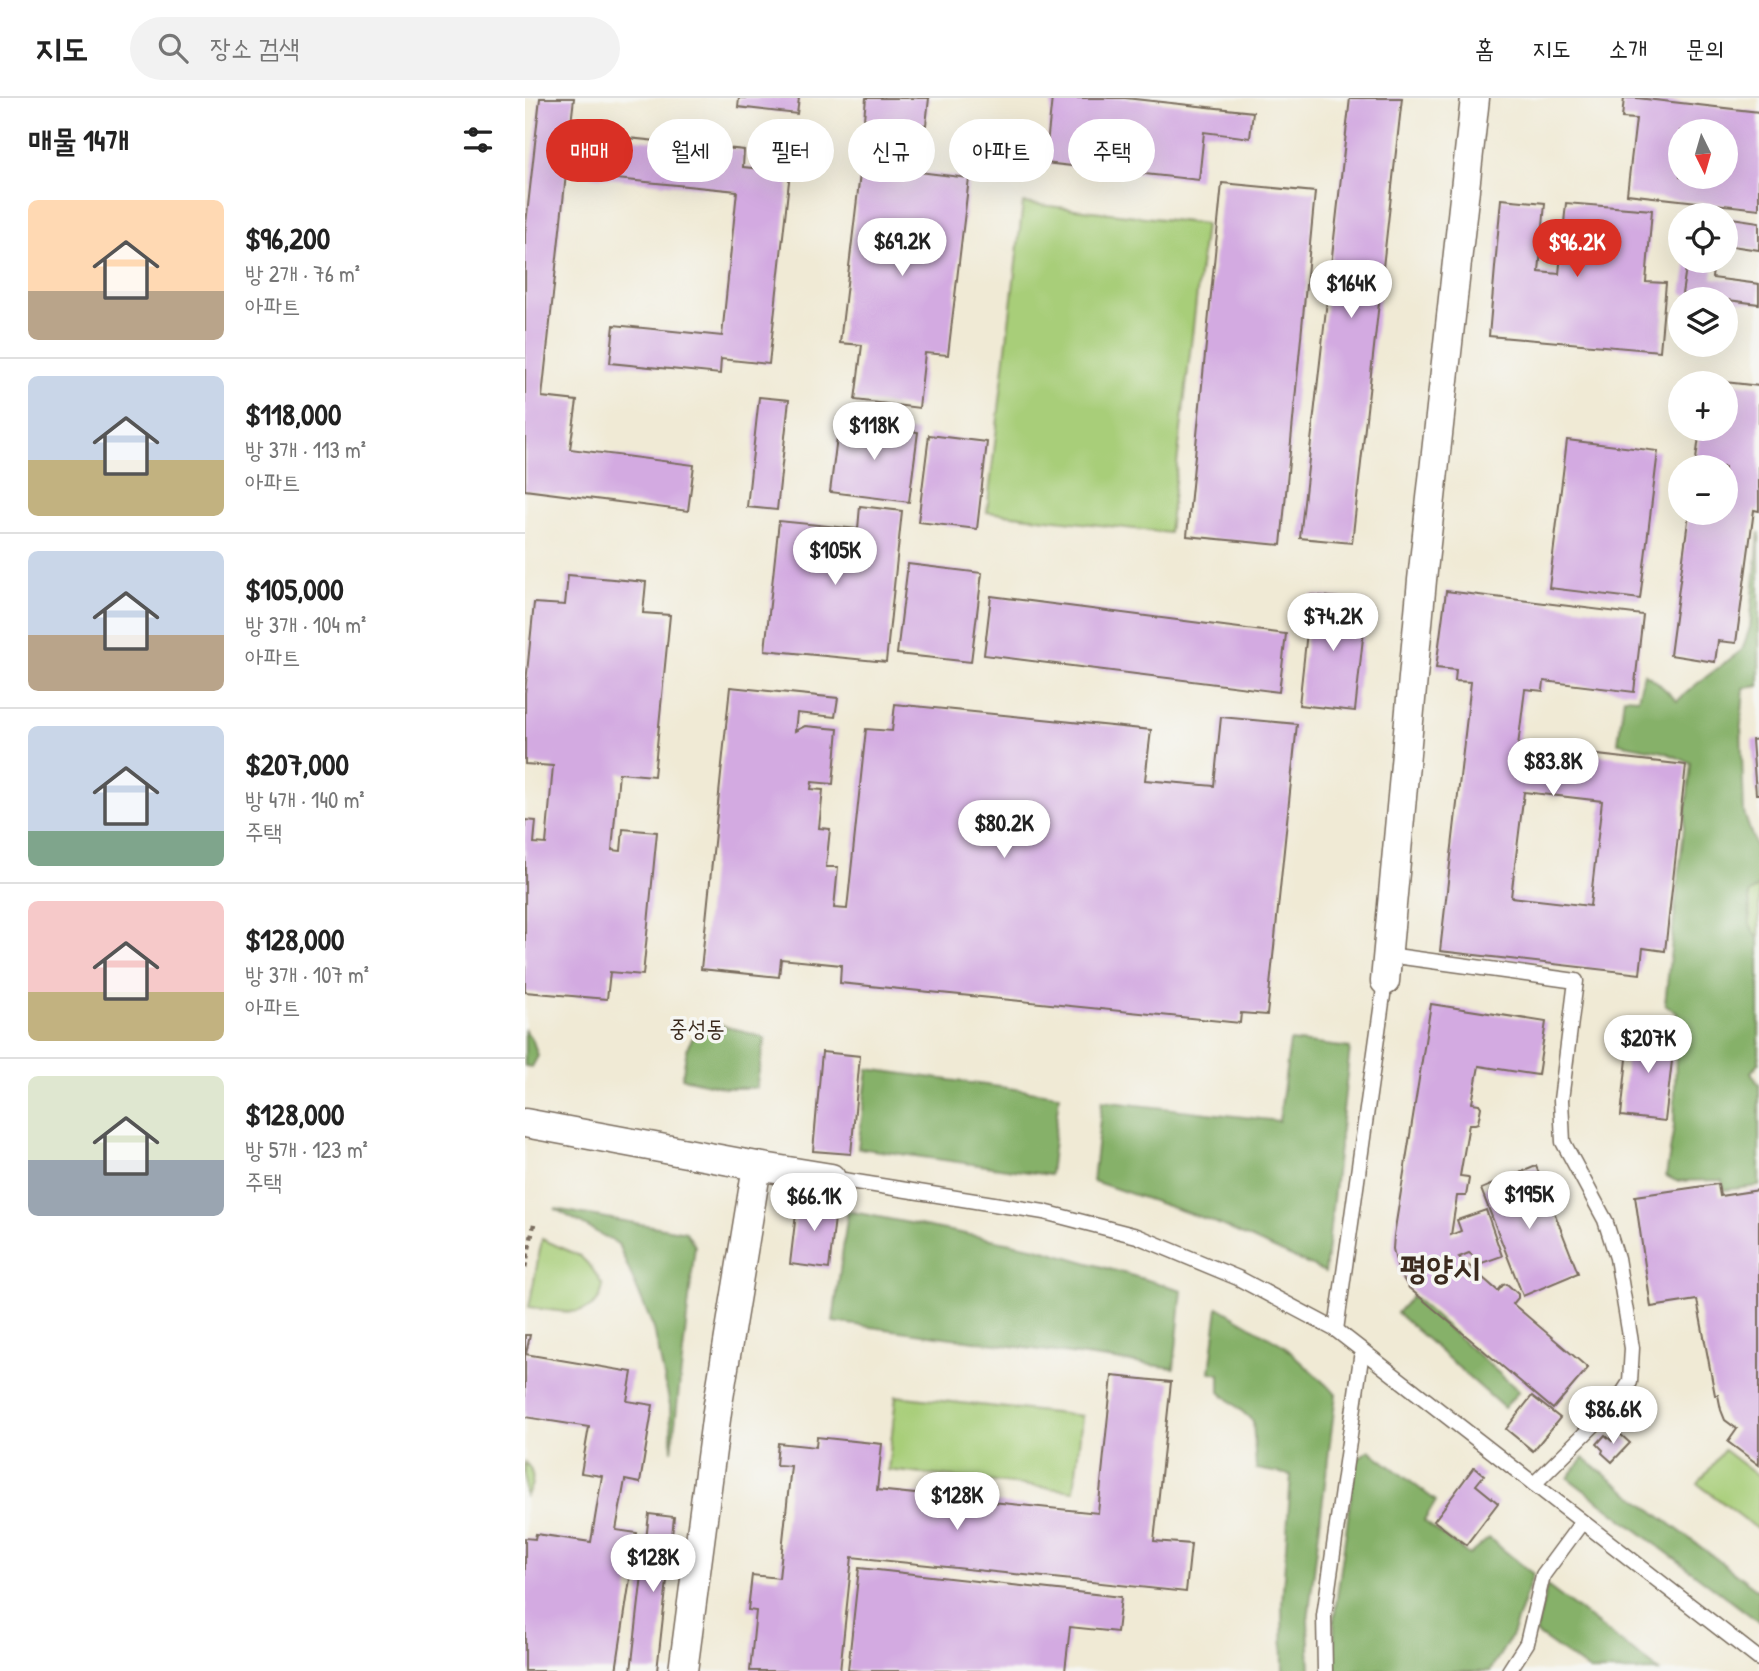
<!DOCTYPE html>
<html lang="ko">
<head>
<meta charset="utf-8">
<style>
	body { margin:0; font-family:"Patrick Hand","Poor Story",sans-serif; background:#f2f2f2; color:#222; height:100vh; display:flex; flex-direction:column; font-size:26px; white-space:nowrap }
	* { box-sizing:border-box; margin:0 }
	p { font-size:23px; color:#767676 }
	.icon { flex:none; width:38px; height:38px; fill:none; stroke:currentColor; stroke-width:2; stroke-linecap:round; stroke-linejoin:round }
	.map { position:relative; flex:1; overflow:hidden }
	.sheet { display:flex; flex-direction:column; background:#fff; width:525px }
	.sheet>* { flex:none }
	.top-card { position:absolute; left:21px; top:21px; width:665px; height:63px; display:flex; gap:14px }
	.needle { width:46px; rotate:175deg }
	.tools { position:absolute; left:1143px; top:21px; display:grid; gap:14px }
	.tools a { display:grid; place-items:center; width:70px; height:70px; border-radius:50%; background:#fff; box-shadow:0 7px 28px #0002; font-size:35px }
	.price { position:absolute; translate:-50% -60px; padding:0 16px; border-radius:24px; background:#fff; color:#222; font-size:23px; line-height:46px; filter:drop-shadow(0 2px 4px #0008) }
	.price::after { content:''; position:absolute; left:50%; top:42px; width:21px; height:16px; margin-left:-10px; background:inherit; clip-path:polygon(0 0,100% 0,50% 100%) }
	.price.on { background:#d93025; color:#fff }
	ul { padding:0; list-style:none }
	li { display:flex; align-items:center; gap:21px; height:175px; padding:0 28px }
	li+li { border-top:2px solid #e0e0e0 }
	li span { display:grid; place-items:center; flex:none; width:196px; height:140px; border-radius:10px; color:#555 }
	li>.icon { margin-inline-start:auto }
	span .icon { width:84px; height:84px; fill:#fffc; stroke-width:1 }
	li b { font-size:30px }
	h2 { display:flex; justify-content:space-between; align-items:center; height:84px; padding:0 28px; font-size:30px }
	.pill { padding:0 24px; border-radius:32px; background:#fff; box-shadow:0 7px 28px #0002; font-size:24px; line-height:63px }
	.pill.on { background:#d93025; color:#fff }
	header { display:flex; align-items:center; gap:42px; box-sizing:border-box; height:98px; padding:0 35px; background:#fff; border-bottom:2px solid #e0e0e0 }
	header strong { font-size:33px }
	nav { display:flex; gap:38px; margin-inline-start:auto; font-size:24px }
	.search { width:490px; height:63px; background:#f2f2f2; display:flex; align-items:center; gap:18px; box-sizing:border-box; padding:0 24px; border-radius:38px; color:#767676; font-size:26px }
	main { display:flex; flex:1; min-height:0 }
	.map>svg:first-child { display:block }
	.green { fill:#a8ce79; stroke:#727c4c; stroke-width:2 }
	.forest { fill:#86b169; stroke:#606e44; stroke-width:2 }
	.building { fill:#d3aae1; fill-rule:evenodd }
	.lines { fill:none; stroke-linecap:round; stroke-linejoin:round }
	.service-casing { stroke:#7a6d5e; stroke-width:17 }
	.minor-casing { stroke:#7a6d5e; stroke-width:31 }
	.path { stroke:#7a6d5e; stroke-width:4.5; stroke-dasharray:5 5; stroke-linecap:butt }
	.service { stroke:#fff; stroke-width:14 }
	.minor { stroke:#fff; stroke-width:28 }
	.labels { text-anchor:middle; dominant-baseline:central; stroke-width:7; stroke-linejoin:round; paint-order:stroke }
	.quarter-label { font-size:23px; fill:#3b2a1e; stroke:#f6f6f2 }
	.town-label { font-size:33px; font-weight:bold; fill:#3b2a1e; stroke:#f6f6f2 }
</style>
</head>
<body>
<header>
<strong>지도</strong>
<div class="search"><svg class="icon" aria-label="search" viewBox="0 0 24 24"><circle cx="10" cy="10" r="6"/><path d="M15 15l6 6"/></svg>장소 검색</div>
<nav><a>홈</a><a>지도</a><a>소개</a><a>문의</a></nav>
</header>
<main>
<section class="sheet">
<h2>매물 14개<svg class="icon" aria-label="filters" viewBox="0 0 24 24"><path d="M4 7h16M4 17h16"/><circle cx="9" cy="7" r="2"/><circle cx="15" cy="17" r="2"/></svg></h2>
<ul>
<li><span style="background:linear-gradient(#ffd9b3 65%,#b9a48a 0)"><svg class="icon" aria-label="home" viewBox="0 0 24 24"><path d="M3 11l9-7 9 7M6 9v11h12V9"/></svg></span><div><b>$96,200</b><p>방 2개 · 76 m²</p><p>아파트</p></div></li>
<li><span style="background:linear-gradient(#c9d6e8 60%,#c2b280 0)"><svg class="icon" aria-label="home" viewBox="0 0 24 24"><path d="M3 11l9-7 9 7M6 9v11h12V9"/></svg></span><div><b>$118,000</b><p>방 3개 · 113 m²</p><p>아파트</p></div></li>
<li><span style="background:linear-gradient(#c9d6e8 60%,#b9a48a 0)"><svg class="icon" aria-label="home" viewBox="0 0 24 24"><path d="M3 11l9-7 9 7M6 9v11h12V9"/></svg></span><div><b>$105,000</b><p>방 3개 · 104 m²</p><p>아파트</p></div></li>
<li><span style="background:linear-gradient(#c9d6e8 75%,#7fa58c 0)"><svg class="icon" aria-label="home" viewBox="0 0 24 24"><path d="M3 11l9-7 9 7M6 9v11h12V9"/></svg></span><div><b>$207,000</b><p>방 4개 · 140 m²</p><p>주택</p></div></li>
<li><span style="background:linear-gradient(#f6c9c9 65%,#c2b280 0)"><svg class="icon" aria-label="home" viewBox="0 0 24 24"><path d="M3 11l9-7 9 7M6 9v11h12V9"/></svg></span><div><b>$128,000</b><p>방 3개 · 107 m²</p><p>아파트</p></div></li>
<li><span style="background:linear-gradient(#dfe7d0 60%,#9aa5b1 0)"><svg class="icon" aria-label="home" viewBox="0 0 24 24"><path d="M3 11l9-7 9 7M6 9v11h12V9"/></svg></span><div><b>$128,000</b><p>방 5개 · 123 m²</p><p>주택</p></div></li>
</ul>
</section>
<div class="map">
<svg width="1234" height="1573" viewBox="0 0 1234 1573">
	<rect width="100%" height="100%" fill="#f6f6f2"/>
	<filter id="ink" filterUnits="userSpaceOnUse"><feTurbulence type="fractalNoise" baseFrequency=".0143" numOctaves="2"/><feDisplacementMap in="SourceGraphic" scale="14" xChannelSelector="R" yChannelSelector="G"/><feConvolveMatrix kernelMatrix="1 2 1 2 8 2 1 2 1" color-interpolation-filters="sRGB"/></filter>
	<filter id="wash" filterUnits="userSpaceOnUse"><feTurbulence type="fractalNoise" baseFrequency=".00686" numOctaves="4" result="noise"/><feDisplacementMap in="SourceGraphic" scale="28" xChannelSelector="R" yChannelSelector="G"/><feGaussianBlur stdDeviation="1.57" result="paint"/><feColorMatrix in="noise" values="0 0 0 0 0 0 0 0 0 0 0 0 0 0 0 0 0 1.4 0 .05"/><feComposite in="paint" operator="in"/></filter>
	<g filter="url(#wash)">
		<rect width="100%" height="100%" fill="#f0ead5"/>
		<g class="green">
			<polygon points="498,105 680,126 644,435 462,414"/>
			<polygon points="1234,788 1234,842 1225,827 1224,796"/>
			<path d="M17 1141 55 1158 66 1169 78 1188C76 1196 75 1203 67 1208 53 1219 20 1211 4 1209Z"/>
			<polygon points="371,1298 557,1318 549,1393 363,1372"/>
			<polygon points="1199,1352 1234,1379 1234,1432 1173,1386"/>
			<path d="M0 1364C10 1374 10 1387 0 1398Z"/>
		</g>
		<g class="forest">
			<polygon points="1234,434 1234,588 1219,590 1216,628 1219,715 1234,758 1234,788 1224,796 1225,827 1234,842 1234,965 1226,974 1234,987 1234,1088 1199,1092 1197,1082 1151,1083 1141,1078 1149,1028 1152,915 1140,906 1166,665 1139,654 1093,645 1099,599 1113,600 1119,575 1132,584 1152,603 1173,585 1217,552 1225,529"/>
			<path d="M193 926 240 940 231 990H201L157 980C163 949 159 936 193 926Z"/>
			<polygon points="0,932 8,943 13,958 7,969 0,968"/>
			<polygon points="765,943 825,950 800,1174 687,1123 568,1083 577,1003 754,1023"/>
			<polygon points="343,971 534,997 525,1077 333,1050"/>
			<polygon points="30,1111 161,1134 170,1148 147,1353 145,1307 129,1231 93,1146"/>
			<polygon points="323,1113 512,1150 657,1192 649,1270 308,1224"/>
			<polygon points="887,1198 994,1293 979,1310 872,1215"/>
			<polygon points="693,1209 758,1247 811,1296 783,1522 785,1573 758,1573 757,1506 766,1377 731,1371 728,1323 695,1294 695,1276 685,1274"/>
			<polygon points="844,1352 911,1403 899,1423 944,1457 964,1440 1008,1476 987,1537 965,1573 810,1573 809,1521 831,1362"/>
			<polygon points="1058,1360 1234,1493 1234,1524 1043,1380"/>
			<polygon points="1022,1488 1134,1573 1065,1573 1011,1535"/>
		</g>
		<g id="blocks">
			<g class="building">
				<polygon points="15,0 49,0 45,34 219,52 218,69 265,74 244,266 196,261 195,276 85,265 89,227 197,238 212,93 41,76 17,299 52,303 45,351 169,367 163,413 0,392 0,135"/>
				<polygon points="214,0 274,0 272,16 213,9"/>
				<polygon points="341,0 404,0 401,27 339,21"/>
				<polygon points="527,0 600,0 728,14 725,40 679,34 674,82 520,65"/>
				<polygon points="825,0 877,0 827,445 775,440"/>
				<path d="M1099 0H1112L1234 14V111L1102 96 1111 21 1097 20ZM1155 33H1200V79H1155Z"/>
				<polygon points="336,67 444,80 423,257 400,255 394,310 330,302 337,247 315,245"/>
				<polygon points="697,85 790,94 756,447 662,438"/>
				<polygon points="976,101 1020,105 1014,174 1034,176 1041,105 1127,112 1121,184 1141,185 1135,253 964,238"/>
				<polygon points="1200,119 1234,124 1234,152 1200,147"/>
				<polygon points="1162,163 1189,163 1187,180 1234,186 1234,206 1157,196"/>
				<polygon points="1200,284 1234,288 1234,413 1229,412 1211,545 1193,543 1190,564 1145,557 1164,415 1200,415 1200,369 1170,369 1175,331 1200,331"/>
				<polygon points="234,299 264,302 252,412 222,409"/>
				<polygon points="314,324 393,334 384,404 305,394"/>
				<polygon points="404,337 462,344 452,431 393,424"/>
				<polygon points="1042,342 1133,353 1115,501 1024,490"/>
				<polygon points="335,408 377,413 361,564 240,552 254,423 333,431"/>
				<polygon points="383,466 457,475 446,564 372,556"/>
				<polygon points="43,477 121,484 118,515 145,517 129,678 94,675 87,752 96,753 98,731 132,734 118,877 85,874 82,901 0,894 0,722 11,723 9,745 21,746 28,668 0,666 0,595 9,505 40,507"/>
				<path d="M921 493 1118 517 1109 594 1019 583 1018 593 1000 591 993 648 1161 667 1140 853 1118 850 1115 876 915 853 946 584 930 583 931 572 911 570ZM999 694 1077 703 1065 808 986 799Z"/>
				<polygon points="786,497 842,503 830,613 774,607"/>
				<polygon points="466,498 761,536 754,594 459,557"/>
				<polygon points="205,589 313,600 310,619 272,615 270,633 280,628 313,631 308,686 287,684 286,691 298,692 294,730 305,731 301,769 313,769 309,810 322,811 341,631 367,633 370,606 626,632 620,682 689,688 696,619 772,626 742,917 716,915 715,925 315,885 316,867 256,861 254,879 176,871"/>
				<polygon points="1234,641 1234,696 1231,696 1227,642"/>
				<polygon points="906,906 1021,924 1013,977 954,968 947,1005 954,1006 956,1009 953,1025 950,1026 944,1026 935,1078 943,1079 944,1081 941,1098 932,1098 926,1137 936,1133 932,1122 961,1112 977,1158 957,1165 944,1155 934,1159 973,1193 978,1187 982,1186 993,1196 993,1200 988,1206 1063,1270 1028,1311 884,1190 873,1172 868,1151 869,1137"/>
				<polygon points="1105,932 1150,937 1140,1023 1096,1018"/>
				<polygon points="297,954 335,958 326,1056 288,1053"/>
				<polygon points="1011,1068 1053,1175 998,1198 956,1091"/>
				<polygon points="1193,1086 1195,1098 1234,1092 1234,1367 1203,1344 1212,1331 1200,1322 1196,1312 1193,1297 1190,1297 1172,1202 1126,1209 1110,1098"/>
				<polygon points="273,1099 312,1103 304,1171 265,1166"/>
				<polygon points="0,1237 5,1237 1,1256 0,1256"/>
				<polygon points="0,1256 107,1274 102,1303 128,1307 115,1385 100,1382 91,1432 112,1435 91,1573 0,1573 0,1440 10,1441 11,1436 66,1444 77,1378 56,1375 64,1329 0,1319"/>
				<polygon points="587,1278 646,1284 629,1443 666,1446 661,1494 327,1459 315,1573 225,1573 231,1513 223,1512 227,1477 254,1480 266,1368 251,1367 253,1345 291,1349 292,1339 357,1346 352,1392 573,1415"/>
				<polygon points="1007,1298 1035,1320 1008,1353 981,1331"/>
				<polygon points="1094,1335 1105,1345 1087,1364 1077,1355 1078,1352 1072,1346 1080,1337 1087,1343"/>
				<polygon points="949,1369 959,1377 951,1387 973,1405 941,1447 909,1423"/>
				<polygon points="124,1416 149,1419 132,1573 106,1573"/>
				<polygon points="334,1470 596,1499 592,1534 545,1529 540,1573 337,1573 323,1572"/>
			</g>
		</g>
	</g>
	<g filter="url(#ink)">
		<use href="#blocks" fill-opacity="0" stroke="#7a6d5e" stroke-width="2"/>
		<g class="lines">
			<g class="service-casing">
				<g id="service">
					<polyline points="863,857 1051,883 1036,1002 1038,1044 1080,1122 1092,1160 1107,1250 1105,1284 1092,1304 1009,1386"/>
					<polyline points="306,1080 519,1114 612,1138 713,1180 811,1232 1234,1561"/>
					<polyline points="811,1232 860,883"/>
					<polyline points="800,1573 799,1518 837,1253"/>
					<polyline points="984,1573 1002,1545 1018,1477 1057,1424"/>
				</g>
			</g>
			<g class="minor-casing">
				<g id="minor">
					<polyline points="860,883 897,482 950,0"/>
					<polyline points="0,1025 232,1068 306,1080"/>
					<polyline points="158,1573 193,1306 232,1068"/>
				</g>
			</g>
			<polyline class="path" points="0,1170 10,1121"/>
			<use href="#service" class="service"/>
			<use href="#minor" class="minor"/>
		</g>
	</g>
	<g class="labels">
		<g class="quarter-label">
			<text x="172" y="929">중성동</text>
		</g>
		<g class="town-label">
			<text x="915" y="1169">평양시</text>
		</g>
	</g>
</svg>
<div class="tools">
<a><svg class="needle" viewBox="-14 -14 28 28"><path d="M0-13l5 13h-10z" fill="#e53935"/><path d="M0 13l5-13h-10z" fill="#767676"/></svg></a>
<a><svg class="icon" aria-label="locate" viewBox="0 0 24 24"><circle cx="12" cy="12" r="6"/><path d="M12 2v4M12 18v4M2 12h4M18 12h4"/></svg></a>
<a><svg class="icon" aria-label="layers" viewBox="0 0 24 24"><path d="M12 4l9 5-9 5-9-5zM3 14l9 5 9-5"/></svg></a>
<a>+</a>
<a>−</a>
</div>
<b class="price" style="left:377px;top:180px">$69.2K</b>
<b class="price on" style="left:1052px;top:181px">$96.2K</b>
<b class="price" style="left:826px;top:222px">$164K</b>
<b class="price" style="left:349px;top:364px">$118K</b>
<b class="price" style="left:310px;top:489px">$105K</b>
<b class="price" style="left:808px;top:555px">$74.2K</b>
<b class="price" style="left:1028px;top:700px">$83.8K</b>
<b class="price" style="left:479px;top:762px">$80.2K</b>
<b class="price" style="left:1123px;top:977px">$207K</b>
<b class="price" style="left:1004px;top:1133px">$195K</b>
<b class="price" style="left:289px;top:1135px">$66.1K</b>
<b class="price" style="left:1088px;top:1348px">$86.6K</b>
<b class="price" style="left:432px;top:1434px">$128K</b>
<b class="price" style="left:128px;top:1496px">$128K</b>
<div class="top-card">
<a class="pill on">매매</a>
<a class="pill">월세</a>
<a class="pill">필터</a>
<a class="pill">신규</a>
<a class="pill">아파트</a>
<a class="pill">주택</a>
</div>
</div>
</main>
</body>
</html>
